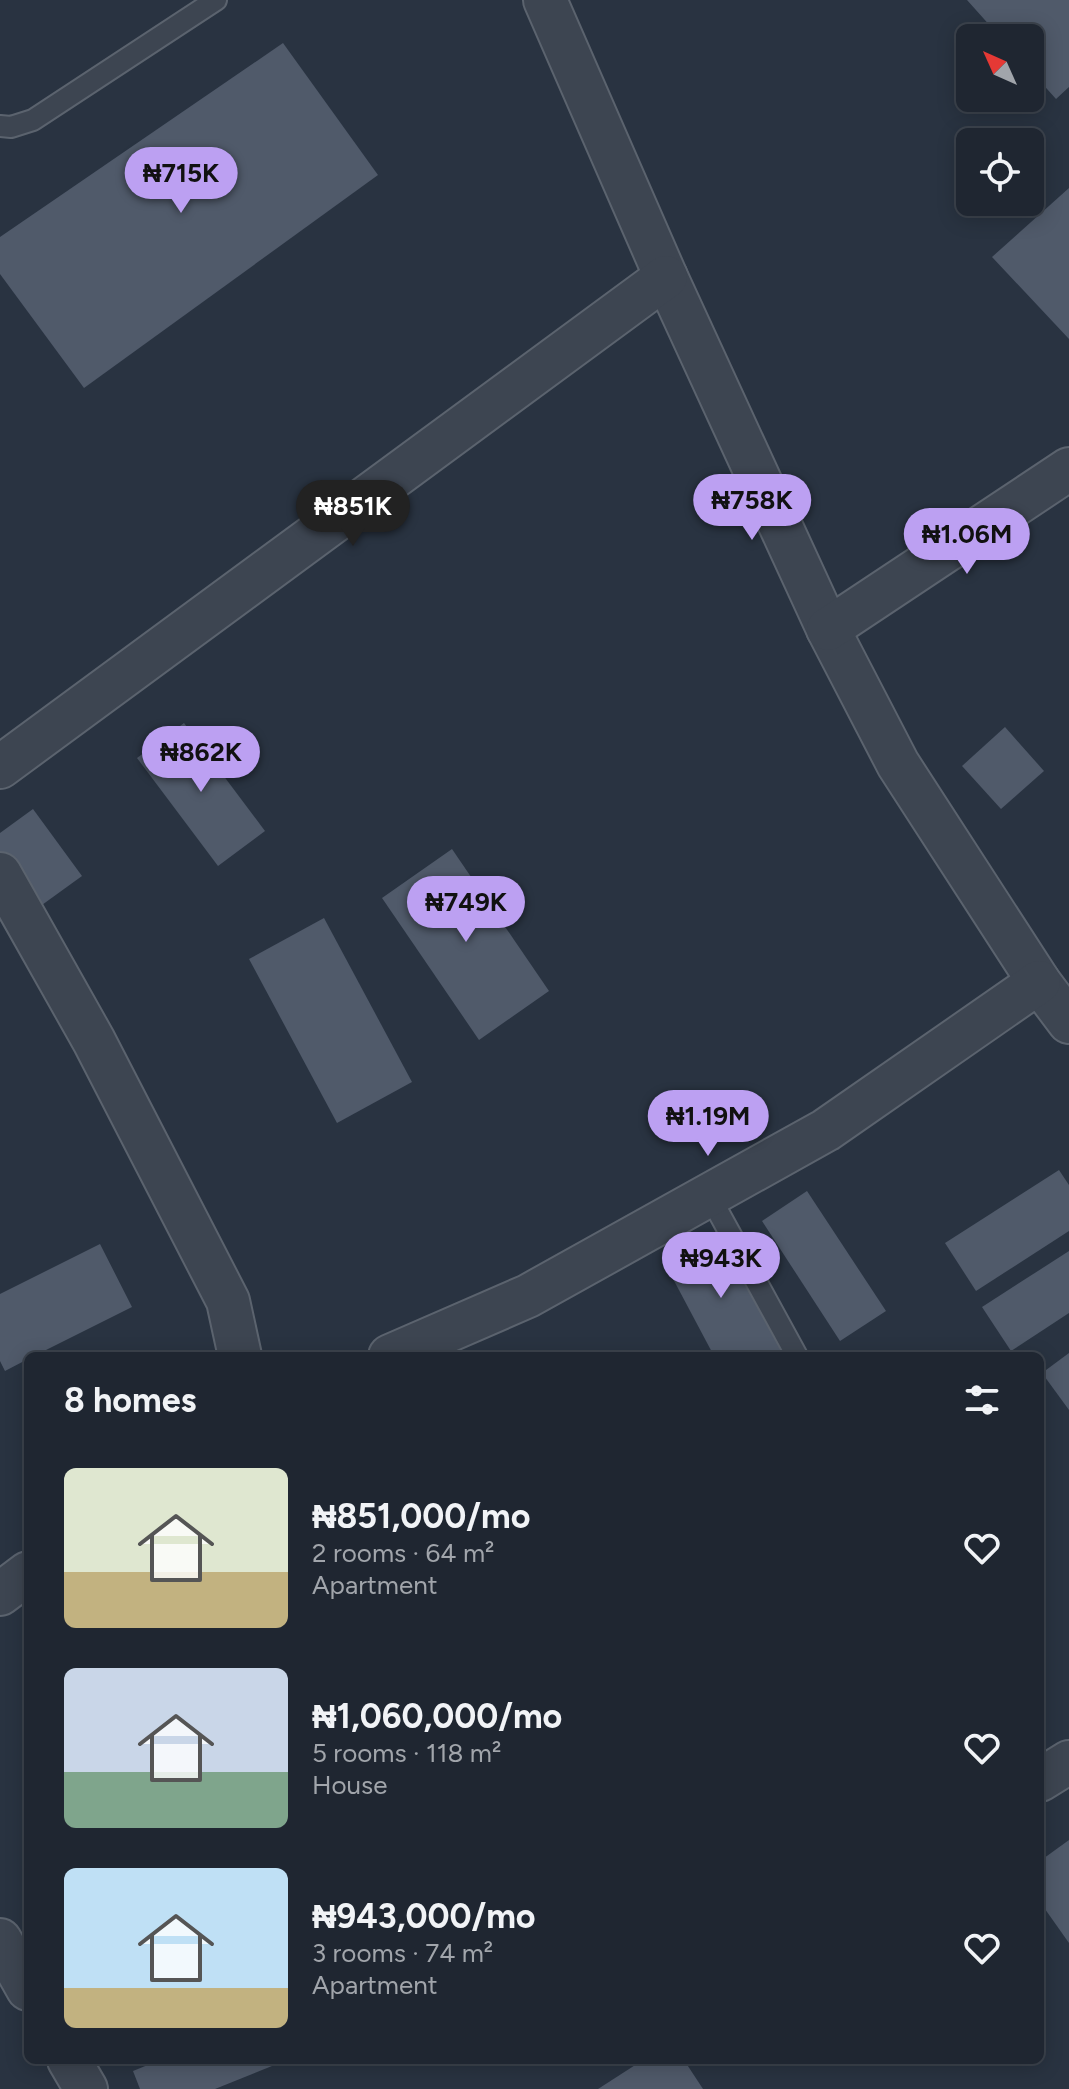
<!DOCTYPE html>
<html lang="en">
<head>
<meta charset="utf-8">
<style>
	body { margin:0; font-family:Figtree,sans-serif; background:#272e39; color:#f1f3f6; height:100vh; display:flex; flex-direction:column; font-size:30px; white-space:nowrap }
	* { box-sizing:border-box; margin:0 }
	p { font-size:26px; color:#a1a5ab }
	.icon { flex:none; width:44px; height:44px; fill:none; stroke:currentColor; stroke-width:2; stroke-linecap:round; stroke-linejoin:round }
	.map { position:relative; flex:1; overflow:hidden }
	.drawer { position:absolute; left:24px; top:1352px; width:1020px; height:712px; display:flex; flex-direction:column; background:#1f2631; border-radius:12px; box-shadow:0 4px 20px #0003,0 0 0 2px #3c434d }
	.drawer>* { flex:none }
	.needle { width:52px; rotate:315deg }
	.controls { position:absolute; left:956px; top:24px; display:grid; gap:16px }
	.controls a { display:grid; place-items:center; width:88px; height:88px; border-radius:12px; background:#1f2631; box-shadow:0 4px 20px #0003,0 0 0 2px #3c434d; font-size:40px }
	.price { position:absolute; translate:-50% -68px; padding:0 18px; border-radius:28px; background:#bca0f2; color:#111; font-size:26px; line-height:52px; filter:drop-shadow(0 2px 4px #0008) }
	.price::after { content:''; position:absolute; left:50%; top:48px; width:24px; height:18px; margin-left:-12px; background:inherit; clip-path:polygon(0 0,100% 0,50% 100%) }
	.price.active { background:#222; color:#fff }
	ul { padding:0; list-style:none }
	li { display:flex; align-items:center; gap:24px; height:200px; padding:0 40px }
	li span { display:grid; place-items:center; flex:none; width:224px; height:160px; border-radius:12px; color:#555 }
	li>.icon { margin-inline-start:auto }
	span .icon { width:96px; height:96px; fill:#fffc; stroke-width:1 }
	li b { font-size:34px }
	h2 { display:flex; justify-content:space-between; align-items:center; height:96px; padding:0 40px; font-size:34px }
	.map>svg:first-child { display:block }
	.building { fill:#505a6a }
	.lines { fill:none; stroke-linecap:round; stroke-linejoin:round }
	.lane-casing { stroke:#5b636e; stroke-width:24 }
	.street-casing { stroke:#5b636e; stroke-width:46 }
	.lane { stroke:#3d4551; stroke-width:20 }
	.street { stroke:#3d4551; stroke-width:42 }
</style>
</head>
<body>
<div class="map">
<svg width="1069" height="2089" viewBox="0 0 1069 2089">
	<rect width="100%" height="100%" fill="#293341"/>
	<g class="building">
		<polygon points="967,0 1069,0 1069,87 1056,99 1030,70 1030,38 1001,38"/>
		<polygon points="283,43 378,175 84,388 0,274 0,237"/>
		<polygon points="1069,188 1069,339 992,257"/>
		<polygon points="184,723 265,831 218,866 137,758"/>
		<polygon points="1005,727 1044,771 1001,809 962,766"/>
		<polygon points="33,809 82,876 35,910 0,862 0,833"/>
		<polygon points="452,849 549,991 479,1040 382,898"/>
		<polygon points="324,918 412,1082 337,1123 249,959"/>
		<polygon points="1059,1170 1069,1185 1069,1231 976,1291 945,1243"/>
		<polygon points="807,1191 886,1311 840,1341 762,1221"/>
		<polygon points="719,1230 784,1356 714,1356 663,1260"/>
		<polygon points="100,1244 132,1307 34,1356 28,1356 28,1359 5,1371 0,1361 0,1294"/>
		<polygon points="1069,1251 1069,1313 1011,1351 982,1307"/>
		<polygon points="1069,1353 1069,1410 1042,1373"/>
		<polygon points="1069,1840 1069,1943 1040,1902 1040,1861"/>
		<polygon points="160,2060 270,2060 272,2066 215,2089 140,2089 133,2071"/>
		<polygon points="643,2060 684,2060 703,2089 598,2089"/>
	</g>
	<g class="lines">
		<g class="lane-casing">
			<g id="lane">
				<polyline points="0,126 11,127 33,120 216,0"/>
				<polyline points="709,1195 797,1356"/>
			</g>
		</g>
		<g class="street-casing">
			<g id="street">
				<polyline points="545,0 666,277 828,629 898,764 1039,982 1069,1022"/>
				<polyline points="828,629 1069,469"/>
				<polyline points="0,767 666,277"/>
				<polyline points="0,874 94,1041 228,1301 240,1356"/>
				<polyline points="390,1356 528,1296 826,1130 1039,982"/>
				<polyline points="0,1594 28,1573"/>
				<polyline points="1040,1780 1069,1762"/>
				<polyline points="0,1940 28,1989"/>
				<polyline points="69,2060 86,2089"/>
			</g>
		</g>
		<use href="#lane" class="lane"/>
		<use href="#street" class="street"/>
	</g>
</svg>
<div class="controls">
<a><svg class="needle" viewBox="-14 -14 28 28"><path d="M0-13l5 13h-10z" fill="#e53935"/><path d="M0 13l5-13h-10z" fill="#a1a5ab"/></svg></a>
<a><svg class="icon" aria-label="locate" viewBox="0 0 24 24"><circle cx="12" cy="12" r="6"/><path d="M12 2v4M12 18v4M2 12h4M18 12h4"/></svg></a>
</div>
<b class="price" style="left:181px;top:215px">₦715K</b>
<b class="price" style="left:752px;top:542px">₦758K</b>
<b class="price active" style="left:353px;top:548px">₦851K</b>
<b class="price" style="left:967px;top:576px">₦1.06M</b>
<b class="price" style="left:201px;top:794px">₦862K</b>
<b class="price" style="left:466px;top:944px">₦749K</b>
<b class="price" style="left:708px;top:1158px">₦1.19M</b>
<b class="price" style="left:721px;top:1300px">₦943K</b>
<section class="drawer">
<h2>8 homes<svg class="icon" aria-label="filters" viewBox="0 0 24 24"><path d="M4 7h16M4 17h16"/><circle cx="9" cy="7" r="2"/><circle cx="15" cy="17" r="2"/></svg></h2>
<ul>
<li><span style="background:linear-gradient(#dfe7d0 65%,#c2b280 0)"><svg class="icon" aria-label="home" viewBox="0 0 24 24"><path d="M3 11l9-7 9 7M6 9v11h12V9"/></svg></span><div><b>₦851,000/mo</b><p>2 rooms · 64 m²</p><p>Apartment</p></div><svg class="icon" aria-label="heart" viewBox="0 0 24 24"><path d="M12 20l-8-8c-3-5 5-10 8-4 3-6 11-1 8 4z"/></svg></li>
<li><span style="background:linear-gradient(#c9d6e8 65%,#7fa58c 0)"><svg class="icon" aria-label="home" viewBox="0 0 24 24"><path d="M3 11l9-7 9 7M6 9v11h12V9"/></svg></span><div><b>₦1,060,000/mo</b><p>5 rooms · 118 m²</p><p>House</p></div><svg class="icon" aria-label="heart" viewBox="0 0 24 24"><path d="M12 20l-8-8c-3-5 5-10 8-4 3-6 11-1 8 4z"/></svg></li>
<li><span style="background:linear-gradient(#bfe0f5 75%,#c2b280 0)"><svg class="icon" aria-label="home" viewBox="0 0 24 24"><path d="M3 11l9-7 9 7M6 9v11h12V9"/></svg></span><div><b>₦943,000/mo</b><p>3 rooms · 74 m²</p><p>Apartment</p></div><svg class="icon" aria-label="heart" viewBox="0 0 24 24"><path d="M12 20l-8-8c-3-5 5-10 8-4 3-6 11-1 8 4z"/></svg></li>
</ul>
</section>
</div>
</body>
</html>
